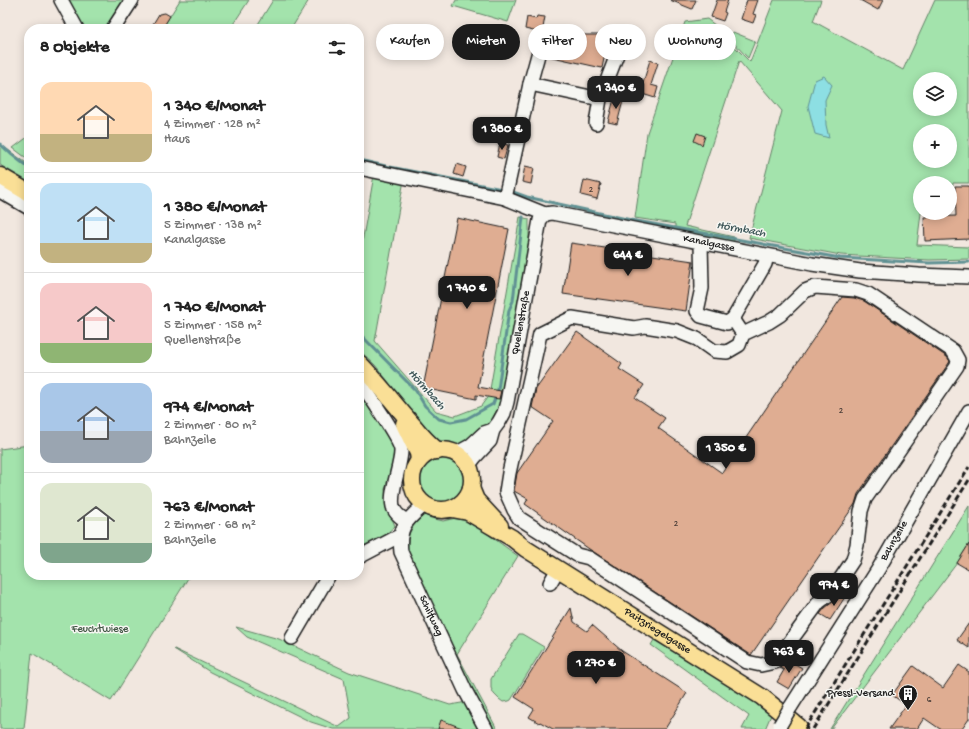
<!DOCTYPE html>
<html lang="de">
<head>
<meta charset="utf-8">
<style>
	body { margin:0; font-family:"Gochi Hand",sans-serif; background:#f2f2f2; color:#222; height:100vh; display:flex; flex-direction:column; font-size:15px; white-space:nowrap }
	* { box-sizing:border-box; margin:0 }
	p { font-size:13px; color:#767676 }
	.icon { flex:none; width:22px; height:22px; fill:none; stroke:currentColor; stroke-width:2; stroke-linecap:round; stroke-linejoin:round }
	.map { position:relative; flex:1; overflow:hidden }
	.drawer { position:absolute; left:24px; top:24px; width:340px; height:556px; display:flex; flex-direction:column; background:#fff; border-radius:16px; box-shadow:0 2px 10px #0003 }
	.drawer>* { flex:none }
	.banner { position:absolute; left:376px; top:24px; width:380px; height:36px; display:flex; gap:8px }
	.fabs { position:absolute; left:913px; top:72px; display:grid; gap:8px }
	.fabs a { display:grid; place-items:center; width:44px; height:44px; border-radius:50%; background:#fff; box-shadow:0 2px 10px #0003; font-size:20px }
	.price { position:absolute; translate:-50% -34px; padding:0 9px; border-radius:8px; background:#1c1c1c; color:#fff; font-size:13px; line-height:26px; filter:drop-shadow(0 1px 2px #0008) }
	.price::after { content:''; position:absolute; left:50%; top:24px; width:12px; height:9px; margin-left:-6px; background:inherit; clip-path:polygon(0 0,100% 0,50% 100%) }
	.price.selected { background:#222; color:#fff }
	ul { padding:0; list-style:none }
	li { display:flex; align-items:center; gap:12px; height:100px; padding:0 16px }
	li+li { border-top:1px solid #e0e0e0 }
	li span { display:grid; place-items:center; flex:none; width:112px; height:80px; border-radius:12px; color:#555 }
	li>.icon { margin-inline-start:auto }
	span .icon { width:48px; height:48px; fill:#fffc; stroke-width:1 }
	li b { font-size:17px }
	h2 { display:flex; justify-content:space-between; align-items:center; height:48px; padding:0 16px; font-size:17px }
	.tag { padding:0 14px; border-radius:18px; background:#fff; box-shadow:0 2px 10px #0003; font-size:14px; line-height:36px }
	.tag.selected { background:#1c1c1c; color:#fff }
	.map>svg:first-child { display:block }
	.green { fill:#a3e3ac; stroke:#608064; fill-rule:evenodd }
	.water { fill:#8ddfe3; stroke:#609193 }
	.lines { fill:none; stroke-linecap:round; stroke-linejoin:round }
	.stream { stroke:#609193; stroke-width:3 }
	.building { fill:#dfad92; stroke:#1c1c1c }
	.minor-casing { stroke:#1c1c1c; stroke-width:16 }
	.major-casing { stroke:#1c1c1c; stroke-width:19 }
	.minor { stroke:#f6f6f2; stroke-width:13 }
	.major { stroke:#fadf96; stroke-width:16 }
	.rail { stroke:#1c1c1c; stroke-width:3; stroke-dasharray:6 3; stroke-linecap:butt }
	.minor-bridge-casing { stroke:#1c1c1c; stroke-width:16; stroke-linecap:butt }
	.minor-bridge { stroke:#f6f6f2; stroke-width:13 }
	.labels { text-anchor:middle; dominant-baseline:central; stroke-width:3; stroke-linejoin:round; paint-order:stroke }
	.number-label { font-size:9px; fill:#4d403a }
	.street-label { font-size:11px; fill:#1c1c1c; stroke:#f6f6f2 }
	.park-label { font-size:11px; fill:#445847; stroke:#f6f6f2 }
	.poi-label { font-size:11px; fill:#1c1c1c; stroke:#f6f6f2; text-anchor:end }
	.water-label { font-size:12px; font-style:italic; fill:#3e5658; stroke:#f6f6f2 }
</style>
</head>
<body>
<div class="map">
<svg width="969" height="729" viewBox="0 0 969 729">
	<rect width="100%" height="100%" fill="#f1e7df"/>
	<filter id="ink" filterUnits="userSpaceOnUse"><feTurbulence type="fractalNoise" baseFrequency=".025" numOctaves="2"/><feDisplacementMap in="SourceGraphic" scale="8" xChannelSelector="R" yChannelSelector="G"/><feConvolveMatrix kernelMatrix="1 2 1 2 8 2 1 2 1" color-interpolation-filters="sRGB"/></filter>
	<g filter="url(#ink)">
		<g class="green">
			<polygon points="57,0 124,0 105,29 72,29"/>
			<polygon points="180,0 249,0 230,29 162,29"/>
			<polygon points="273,0 309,0 291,29 255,29"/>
			<polygon points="456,0 516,0 508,22 453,6"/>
			<path d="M774 0H821L813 21 903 70 935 0H969V183H953L951 207H950V183H920L921 213 917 245 969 247V259L929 260 841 255 749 238 782 111 739 61 685 226 734 237V243L675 232V224L635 218 647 133 685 22 707 19 724 32 723 35 750 62ZM920 79H950V109H920ZM920 131H950V161H920Z"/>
			<polygon points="733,32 755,41 748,58 730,39"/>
			<polygon points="29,136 29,160 13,148"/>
			<polygon points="0,144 29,165 29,182 0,165"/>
			<polygon points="374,175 404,180 375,341 436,411 455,416 481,406 489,395 520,217 529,219 529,240 500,404 491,421 467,442 457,445 439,442 425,433 387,380 375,365 359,350 359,260"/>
			<polygon points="359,391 381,422 396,451 394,471 385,489 386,503 395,526 385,535 359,548"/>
			<polygon points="29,445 29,575 190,575 111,701 32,653 24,729 0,729 0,449"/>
			<circle cx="442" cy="481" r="23"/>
			<polygon points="969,506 969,544 957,563 831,729 830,729"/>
			<polygon points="424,515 431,518 443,521 460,517 471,520 489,535 518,556 457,654 497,729 491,729 439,631 407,550 409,534 415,523"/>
			<polygon points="236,627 279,639 349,672 450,705 467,702 483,729 333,729 311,722 210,672 174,649 339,727 351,718 344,679 247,637"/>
			<polygon points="519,634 522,634 544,647 511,700 509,701 503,702 499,699 494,694 491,688 491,679"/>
			<polygon points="654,640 757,703 771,715 765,729 742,729 749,716 651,645"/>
		</g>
		<polygon class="water" points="824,76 832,85 825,100 826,125 829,138 815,134 808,106 815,80"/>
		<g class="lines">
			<g class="stream">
				<polyline points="0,144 11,154 29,168"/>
				<polyline points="359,160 390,167 502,189"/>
				<polyline points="513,192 527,197 631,220 840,258 929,263 969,262"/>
				<polyline points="359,333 416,391 425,406 439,419 451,422 466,419 493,404 498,390 509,310 513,301 523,217"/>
			</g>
		</g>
		<g class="building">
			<polygon points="670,0 696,0 692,9"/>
			<polygon points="717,0 728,0 724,12 726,13 723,21 711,17"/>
			<polygon points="747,0 758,0 753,14 756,15 753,23 741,19"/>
			<polygon points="860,0 883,0 878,10"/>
			<polygon points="165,13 170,16 162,29 150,29 159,14"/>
			<polygon points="537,16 545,17 542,33 525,29 527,17 536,19"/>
			<polygon points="556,32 572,35 609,35 602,68 548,56"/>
			<polygon points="650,60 658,63 651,85 658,87 655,98 639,93 642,83 643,83"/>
			<polygon points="615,95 624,97 617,124 608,122"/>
			<polygon points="697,133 705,136 702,145 694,141"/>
			<polygon points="500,143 508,145 504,159 497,157"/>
			<polygon points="457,164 466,167 463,177 454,174"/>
			<polygon points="525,166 534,168 531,184 522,182"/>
			<polygon points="584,180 601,184 597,199 581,195"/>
			<polygon points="955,186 969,186 969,239 925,241 924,217 956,216"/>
			<polygon points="457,218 509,229 478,387 501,391 499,399 476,395 476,399 423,388"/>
			<polygon points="571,243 693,261 686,311 563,294"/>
			<polygon points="842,297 854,298 864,301 947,357 950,361 949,363 858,494 855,504 751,655 592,551 525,504 528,499 514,491 517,473 553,421 532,407 536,389 577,332 622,364 619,369 644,385 635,398 665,418 658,428 722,473"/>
			<polygon points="969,544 969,570 957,563"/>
			<polygon points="842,590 847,594 830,620 820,614 825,608 838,598"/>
			<polygon points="571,608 574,622 587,631 592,625 622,651 687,693 665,729 553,729 540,722 539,723 529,717 534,709 515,697"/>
			<polygon points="969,623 969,648 957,640"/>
			<polygon points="787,659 802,668 789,689 777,682 784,670 780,668"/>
			<polygon points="959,665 969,672 969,719 962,729 940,729 924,718 917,729 889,729 906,705 892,695 913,666 943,688"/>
			<polygon points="441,720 462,728 462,729 438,729"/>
		</g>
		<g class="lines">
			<g class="minor-casing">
				<g id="minor">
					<polyline points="61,0 77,29"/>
					<polyline points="113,29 132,0"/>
					<polyline points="530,84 600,99 618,52"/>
					<polyline points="596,123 600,99"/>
					<path id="s1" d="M359 168 505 198 545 214 552 213 812 264 860 271 919 275 969 277"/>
					<polyline points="0,191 29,208"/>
					<polyline points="505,198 530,84 541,44"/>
					<polyline points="701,243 702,288 697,311 701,316 727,323 733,319 765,264 767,256"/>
					<polyline points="733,319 743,334 739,345 727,352 714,351 697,339 677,331 645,326 634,328 572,318 540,334 509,473 506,492 514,510 519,518 577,555 589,558 747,662 761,665 775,662 819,602 831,593 853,560 857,545 861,511 865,499 957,366 958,360 953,351 868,294 856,290 815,287 805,291 780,315 769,322 743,334"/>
					<path d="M359 382C367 391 400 440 401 450 402 465 386 499 395 511 397 515 402 518 406 521"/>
					<polyline points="455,454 470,446 484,433 493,430"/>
					<path id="s2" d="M468 466 475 457 490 441 493 430 499 422 504 413 507 402 540 220 545 214"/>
					<path id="s3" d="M424 505C407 520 398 526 401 552L465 690 486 729"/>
					<polyline points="359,557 401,535"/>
					<polyline points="550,583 558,569"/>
					<polyline points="292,638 329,575"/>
					<path id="s4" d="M790 708 879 568 969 411"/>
				</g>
			</g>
			<g class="major-casing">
				<g id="major">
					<polyline points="0,176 29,193"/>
					<path d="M359 363C378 382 394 404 412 424 420 434 428 443 438 451"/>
					<polyline points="404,424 418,453 419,460"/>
					<circle cx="442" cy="480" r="30"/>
					<polyline points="471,488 476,500 500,526"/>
					<path id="s5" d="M452 509 468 512 512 538 526 549 558 569 762 697 799 727"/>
				</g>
			</g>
			<use href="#minor" class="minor"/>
			<use href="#major" class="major"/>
			<g class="rail">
				<polyline points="805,729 969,467"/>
				<polyline points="813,729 969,480"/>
			</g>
			<g class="minor-bridge-casing">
				<polyline id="minor-bridge" points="780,725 790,708"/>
			</g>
			<use href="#minor-bridge" class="minor-bridge"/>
		</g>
	</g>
	<defs>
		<g id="building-pin" transform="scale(1)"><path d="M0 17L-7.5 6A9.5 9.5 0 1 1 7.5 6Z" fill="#1c1c1c" stroke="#f6f6f2"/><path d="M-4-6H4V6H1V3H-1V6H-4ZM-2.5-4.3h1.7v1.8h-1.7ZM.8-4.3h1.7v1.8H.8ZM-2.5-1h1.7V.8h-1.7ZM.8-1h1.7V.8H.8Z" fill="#fff"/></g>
	</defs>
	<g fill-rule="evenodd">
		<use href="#building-pin" x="908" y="694"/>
	</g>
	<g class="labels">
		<g class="number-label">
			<text x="591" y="190">2</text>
			<text x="841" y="411">2</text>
			<text x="676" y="524">2</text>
			<text x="929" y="700">6</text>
		</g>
		<g class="street-label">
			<text stroke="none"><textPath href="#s1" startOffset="359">Kanalgasse</textPath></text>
			<text stroke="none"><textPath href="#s2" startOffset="157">Quellenstraße</textPath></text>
			<text stroke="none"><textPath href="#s4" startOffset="197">Bahnzeile</textPath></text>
			<text stroke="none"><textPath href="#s3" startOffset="126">Schilfweg</textPath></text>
			<text stroke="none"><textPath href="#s5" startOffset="240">Paitzriegelgasse</textPath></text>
		</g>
		<g class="park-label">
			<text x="100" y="630">Feuchtwiese</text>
		</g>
		<g class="poi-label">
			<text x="894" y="694">Pressl-Versand</text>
		</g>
		<g class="water-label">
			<text transform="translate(741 230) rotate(10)">Hörmbach</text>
			<text transform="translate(426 390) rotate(48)">Hörmbach</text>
		</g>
	</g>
</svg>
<div class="fabs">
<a><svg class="icon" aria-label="layers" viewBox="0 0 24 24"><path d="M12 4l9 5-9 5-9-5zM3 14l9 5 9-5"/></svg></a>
<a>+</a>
<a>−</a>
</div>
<b class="price selected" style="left:616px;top:110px">1 340 €</b>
<b class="price" style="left:502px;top:151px">1 380 €</b>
<b class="price" style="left:628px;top:277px">644 €</b>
<b class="price" style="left:467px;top:310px">1 740 €</b>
<b class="price" style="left:726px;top:470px">1 350 €</b>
<b class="price" style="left:834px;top:607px">974 €</b>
<b class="price" style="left:789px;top:674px">763 €</b>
<b class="price" style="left:596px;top:685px">1 270 €</b>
<div class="banner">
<a class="tag">Kaufen</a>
<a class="tag selected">Mieten</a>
<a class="tag">Filter</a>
<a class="tag">Neu</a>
<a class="tag">Wohnung</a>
</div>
<section class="drawer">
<h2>8 Objekte<svg class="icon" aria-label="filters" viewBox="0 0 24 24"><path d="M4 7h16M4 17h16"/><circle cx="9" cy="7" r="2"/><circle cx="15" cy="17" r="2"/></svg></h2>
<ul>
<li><span style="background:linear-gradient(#ffd9b3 65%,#c2b280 0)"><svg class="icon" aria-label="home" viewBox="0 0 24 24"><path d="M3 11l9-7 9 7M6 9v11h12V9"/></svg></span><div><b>1 340 €/Monat</b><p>4 Zimmer · 128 m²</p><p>Haus</p></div></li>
<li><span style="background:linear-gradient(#bfe0f5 75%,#c2b280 0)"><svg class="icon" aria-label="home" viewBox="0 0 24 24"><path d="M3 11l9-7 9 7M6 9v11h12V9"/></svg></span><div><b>1 380 €/Monat</b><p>5 Zimmer · 138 m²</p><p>Kanalgasse</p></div></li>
<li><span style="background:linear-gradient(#f6c9c9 75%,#8fb573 0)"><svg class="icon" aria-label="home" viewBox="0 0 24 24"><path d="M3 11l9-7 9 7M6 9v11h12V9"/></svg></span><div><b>1 740 €/Monat</b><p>5 Zimmer · 158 m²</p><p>Quellenstraße</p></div></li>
<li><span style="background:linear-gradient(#a9c7e8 60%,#9aa5b1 0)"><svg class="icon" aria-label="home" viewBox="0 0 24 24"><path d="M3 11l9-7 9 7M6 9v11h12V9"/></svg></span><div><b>974 €/Monat</b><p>2 Zimmer · 80 m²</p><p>Bahnzeile</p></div></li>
<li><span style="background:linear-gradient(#dfe7d0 75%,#7fa58c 0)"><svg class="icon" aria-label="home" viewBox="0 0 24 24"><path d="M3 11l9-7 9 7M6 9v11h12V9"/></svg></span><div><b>763 €/Monat</b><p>2 Zimmer · 68 m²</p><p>Bahnzeile</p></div></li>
</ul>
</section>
</div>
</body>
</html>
